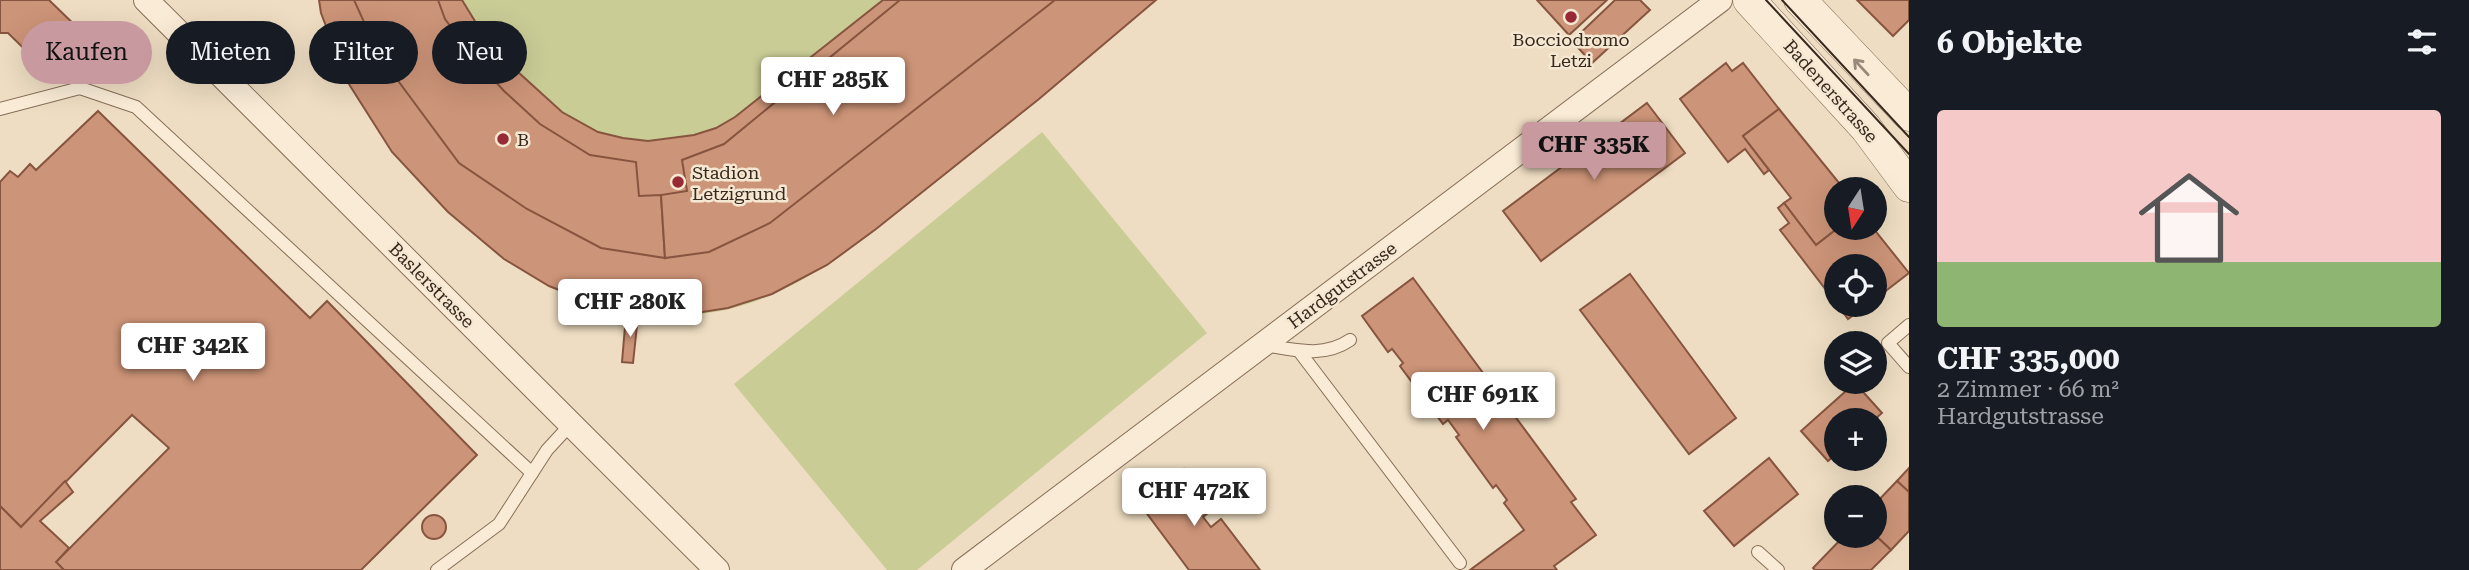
<!DOCTYPE html>
<html lang="de">
<head>
<meta charset="utf-8">
<style>
	body { margin:0; font-family:"Roboto Serif",serif; background:#242831; color:#f1f3f6; height:100vh; display:flex; flex-direction:column; font-size:26px; white-space:nowrap }
	* { box-sizing:border-box; margin:0 }
	p { font-size:23px; color:#9ea1a6 }
	.icon { flex:none; width:38px; height:38px; fill:none; stroke:currentColor; stroke-width:2; stroke-linecap:round; stroke-linejoin:round }
	.map { position:relative; flex:1; overflow:hidden }
	.drawer { display:flex; flex-direction:column; background:#171b24; width:560px }
	.drawer>* { flex:none }
	.hud { position:absolute; left:21px; top:21px; width:665px; height:63px; display:flex; gap:14px }
	.needle { width:46px; rotate:192deg }
	.fabs { position:absolute; left:1824px; top:177px; display:grid; gap:14px }
	.fabs a { display:grid; place-items:center; width:63px; height:63px; border-radius:50%; background:#171b24; box-shadow:0 7px 28px #0002; font-size:35px }
	.price { position:absolute; translate:-50% -60px; padding:0 16px; border-radius:7px; background:#fff; color:#222; font-size:23px; line-height:46px; filter:drop-shadow(0 2px 4px #0008) }
	.price::after { content:''; position:absolute; left:50%; top:42px; width:21px; height:16px; margin-left:-10px; background:inherit; clip-path:polygon(0 0,100% 0,50% 100%) }
	.price.on { background:#c8999f; color:#111 }
	ul { padding:0; list-style:none }
	li { display:grid; align-content:center; gap:14px; height:371px; padding:0 28px }
	li+li { border-top:2px solid #363941 }
	li span { display:grid; place-items:center; height:217px; border-radius:7px; color:#555 }
	li>.icon { margin-inline-start:auto }
	span .icon { width:126px; height:126px; fill:#fffc; stroke-width:1 }
	li b { font-size:30px }
	h2 { display:flex; justify-content:space-between; align-items:center; height:84px; padding:0 28px; font-size:30px }
	.pill { padding:0 24px; border-radius:32px; background:#171b24; box-shadow:0 7px 28px #0002; font-size:24px; line-height:63px }
	.pill.on { background:#c8999f; color:#111 }
	main { display:flex; flex:1; min-height:0 }
	.map>svg:first-child { display:block }
	.green { fill:#cacc96 }
	.building { fill:#cc9478; stroke:#87553f; stroke-width:2 }
	.lines { fill:none; stroke-linecap:round; stroke-linejoin:round }
	.service-casing { stroke:#886e59; stroke-width:14 }
	.minor-casing { stroke:#886e59; stroke-width:26 }
	.tertiary-casing { stroke:#886e59; stroke-width:33 }
	.service { stroke:#f9ebd5; stroke-width:12 }
	.minor { stroke:#f9ebd5; stroke-width:24 }
	.tertiary { stroke:#f9ebd5; stroke-width:32 }
	.tram { stroke:#38281e; stroke-width:2 }
	.oneway { stroke:#988a7a }
	.poi-dot { fill:#972a34; stroke:#f5e8d2; stroke-width:2.5 }
	.labels { text-anchor:middle; dominant-baseline:central; stroke-width:5; stroke-linejoin:round; paint-order:stroke }
	.poi-label { font-size:18px; fill:#38281e; stroke:#f5e8d2; text-anchor:start }
	.street-label { font-size:18px; fill:#38281e; stroke:#f5e8d2 }
</style>
</head>
<body>
<main>
<div class="map">
<svg width="1909" height="570" viewBox="0 0 1909 570">
	<rect width="100%" height="100%" fill="#eeddc2"/>
	<g class="green">
		<path d="M319 0H1156C1086 59 1016 118 944 175 869 235 786 313 683 315 669 315 654 311 639 309 625 308 610 307 596 304 545 292 504 259 465 226 401 172 334 84 319 0Z"/>
		<polygon points="1042,132 1207,333 917,570 887,570 734,384"/>
	</g>
	<g class="building">
		<polygon points="0,0 49,0 83,33 46,70 8,33 0,33"/>
		<polygon points="319,0 462,0 481,31 506,61 562,112 598,132 623,138 648,141 694,135 716,128 735,117 883,0 1156,0 1039,99 876,229 827,265 772,294 728,308 683,315 639,313 595,304 549,286 504,259 448,212 392,152 347,81 321,13"/>
		<polygon points="354,0 438,0 445,19 476,60 504,91 540,124 590,155 636,162 639,196 661,195 665,258 601,248 527,209 459,163 379,55"/>
		<polygon points="900,0 1055,0 770,223 709,252 665,258 661,195 687,191 682,160 724,144"/>
		<polygon points="1537,0 1607,0 1569,35"/>
		<polygon points="1615,0 1640,0 1650,10 1592,63 1572,41"/>
		<polygon points="1857,0 1909,0 1909,20 1893,36"/>
		<polygon points="1726,63 1732,71 1743,63 1779,109 1743,136 1769,170 1764,174 1745,149 1728,162 1680,99"/>
		<polygon points="1647,103 1685,153 1541,261 1503,211"/>
		<polygon points="1779,109 1844,189 1836,189 1836,228 1838,228 1816,245 1784,203 1791,198 1743,136"/>
		<polygon points="98,111 310,318 327,301 477,455 361,570 64,570 56,562 169,448 132,415 21,527 0,506 0,182 10,171 18,177 30,164 36,170"/>
		<polygon points="1784,203 1816,245 1838,228 1873,228 1909,273 1874,300 1874,266 1836,266 1836,303 1780,230 1789,223 1778,208"/>
		<polygon points="1630,274 1736,418 1689,454 1580,310"/>
		<polygon points="1413,278 1576,499 1571,502 1596,535 1554,566 1557,570 1470,570 1524,530 1504,503 1507,500 1496,485 1493,488 1456,437 1459,435 1448,420 1443,424 1400,366 1403,363 1392,349 1388,352 1362,316"/>
		<polygon points="1837,304 1868,304 1848,319"/>
		<polygon points="626,315 638,316 633,363 622,362"/>
		<polygon points="1855,383 1882,413 1874,420 1836,420 1836,454 1828,461 1801,431"/>
		<polygon points="1769,458 1798,494 1734,546 1704,511"/>
		<polygon points="1909,468 1909,492 1897,481"/>
		<polygon points="1184,469 1214,508 1203,517 1211,527 1221,519 1260,570 1189,570 1139,503"/>
		<polygon points="65,481 73,492 40,521 69,548 56,562 64,570 0,570 0,506 21,527"/>
		<polygon points="1897,481 1909,492 1909,531 1891,550 1874,534 1874,505"/>
		<circle cx="434" cy="527" r="12"/>
		<polygon points="1874,534 1891,550 1871,570 1815,570 1813,568 1844,536"/>
	</g>
	<g class="lines">
		<g class="service-casing">
			<g id="service">
				<polyline points="0,109 80,88 136,107 532,473"/>
				<polyline points="1909,325 1888,343 1909,367"/>
				<path d="M1265 345C1295 350 1324 358 1350 340"/>
				<polyline points="1299,351 1460,563"/>
				<polyline points="1758,552 1778,570"/>
				<polyline points="437,570 499,524 547,450 571,424"/>
			</g>
		</g>
		<g class="minor-casing">
			<g id="minor">
				<polyline points="146,0 717,570"/>
				<polyline points="964,570 1720,0"/>
			</g>
		</g>
		<g class="tertiary-casing">
			<g id="tertiary">
				<polyline points="1749,0 1866,128 1909,186"/>
				<polyline points="1800,0 1909,115"/>
			</g>
		</g>
		<use href="#service" class="service"/>
		<use href="#minor" class="minor"/>
		<use href="#tertiary" class="tertiary"/>
		<g class="tram">
			<polyline points="1766,0 1909,154"/>
			<polyline points="1782,0 1909,137"/>
		</g>
	</g>
	<defs><path id="oneway-shaft" d="M-6 0H5M1.5-3L5.5 0L1.5 3" fill="none" stroke-width="1.6" stroke-linecap="round" stroke-linejoin="round" transform="scale(1.75)"/></defs>
	<use class="oneway" href="#oneway-shaft" transform="translate(1861 67) rotate(-133)"/>
	<g class="poi-dot">
		<circle cx="1571" cy="17" r="7"/>
		<circle cx="503" cy="139" r="7"/>
		<circle cx="678" cy="182" r="7"/>
	</g>
	<g class="labels">
		<g class="poi-label">
			<text x="1571" y="39" text-anchor="middle">Bocciodromo<tspan x="1571" dy="21">Letzi</tspan></text>
			<text x="517" y="139">B</text>
			<text x="692" y="172">Stadion<tspan x="692" dy="21">Letzigrund</tspan></text>
		</g>
		<g class="street-label">
			<text transform="translate(1831 91) rotate(48)">Badenerstrasse</text>
			<text transform="translate(432 285) rotate(45)">Baslerstrasse</text>
			<text transform="translate(1342 285) rotate(-37)">Hardgutstrasse</text>
		</g>
	</g>
</svg>
<div class="fabs">
<a><svg class="needle" viewBox="-14 -14 28 28"><path d="M0-13l5 13h-10z" fill="#e53935"/><path d="M0 13l5-13h-10z" fill="#9ea1a6"/></svg></a>
<a><svg class="icon" aria-label="locate" viewBox="0 0 24 24"><circle cx="12" cy="12" r="6"/><path d="M12 2v4M12 18v4M2 12h4M18 12h4"/></svg></a>
<a><svg class="icon" aria-label="layers" viewBox="0 0 24 24"><path d="M12 4l9 5-9 5-9-5zM3 14l9 5 9-5"/></svg></a>
<a>+</a>
<a>−</a>
</div>
<b class="price" style="left:833px;top:117px">CHF 285K</b>
<b class="price on" style="left:1594px;top:182px">CHF 335K</b>
<b class="price" style="left:630px;top:339px">CHF 280K</b>
<b class="price" style="left:193px;top:383px">CHF 342K</b>
<b class="price" style="left:1483px;top:432px">CHF 691K</b>
<b class="price" style="left:1194px;top:528px">CHF 472K</b>
<div class="hud">
<a class="pill on">Kaufen</a>
<a class="pill">Mieten</a>
<a class="pill">Filter</a>
<a class="pill">Neu</a>
</div>
</div>
<section class="drawer">
<h2>6 Objekte<svg class="icon" aria-label="filters" viewBox="0 0 24 24"><path d="M4 7h16M4 17h16"/><circle cx="9" cy="7" r="2"/><circle cx="15" cy="17" r="2"/></svg></h2>
<ul>
<li><span style="background:linear-gradient(#f6c9c9 70%,#8fb573 0)"><svg class="icon" aria-label="home" viewBox="0 0 24 24"><path d="M3 11l9-7 9 7M6 9v11h12V9"/></svg></span><div><b>CHF 335,000</b><p>2 Zimmer · 66 m²</p><p>Hardgutstrasse</p></div></li>
</ul>
</section>
</main>
</body>
</html>
